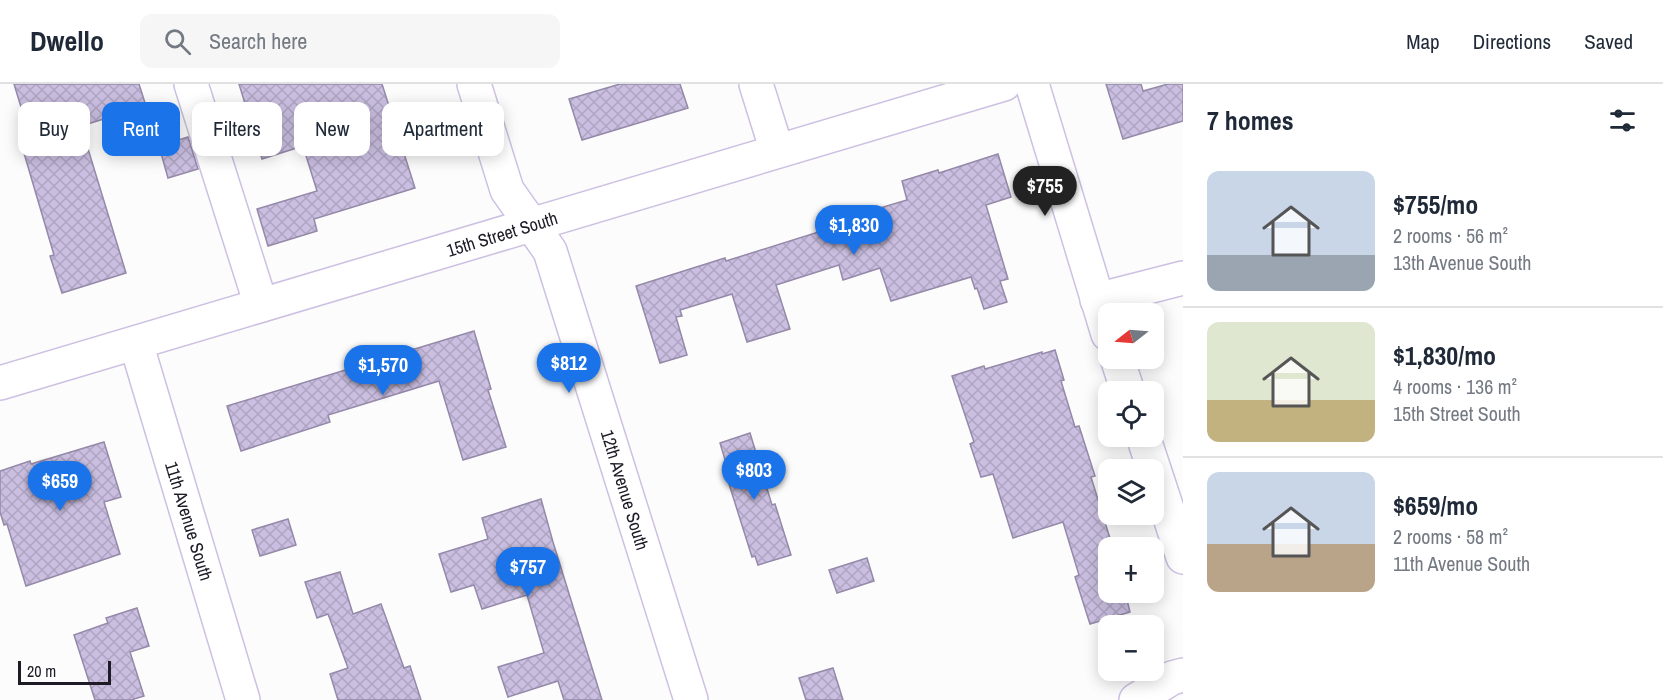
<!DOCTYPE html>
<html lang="en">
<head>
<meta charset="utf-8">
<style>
	body { margin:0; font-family:"Archivo Narrow",sans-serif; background:#f6f6f7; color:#1f2937; height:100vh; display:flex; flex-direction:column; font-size:22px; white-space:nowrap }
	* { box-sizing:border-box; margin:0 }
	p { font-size:20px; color:#747a83 }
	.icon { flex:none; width:33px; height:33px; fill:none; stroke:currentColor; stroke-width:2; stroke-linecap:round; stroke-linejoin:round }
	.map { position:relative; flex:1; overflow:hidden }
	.sheet { display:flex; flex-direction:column; background:#fff; width:480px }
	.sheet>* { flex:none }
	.hud { position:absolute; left:18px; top:18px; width:570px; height:54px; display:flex; gap:12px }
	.needle { width:39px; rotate:253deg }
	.buttons { position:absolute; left:1098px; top:219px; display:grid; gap:12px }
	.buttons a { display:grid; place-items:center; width:66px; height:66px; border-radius:12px; background:#fff; box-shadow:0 3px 15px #0003; font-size:30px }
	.scale { position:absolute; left:18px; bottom:15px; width:93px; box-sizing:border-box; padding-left:6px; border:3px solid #1e1a26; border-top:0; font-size:16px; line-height:21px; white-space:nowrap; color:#1e1a26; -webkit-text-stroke:4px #fff; paint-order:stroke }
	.price { position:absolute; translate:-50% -51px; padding:0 14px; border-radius:21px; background:#1a73e8; color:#fff; font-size:20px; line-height:39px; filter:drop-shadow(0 2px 3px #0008) }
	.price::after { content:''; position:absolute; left:50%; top:36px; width:18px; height:14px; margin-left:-9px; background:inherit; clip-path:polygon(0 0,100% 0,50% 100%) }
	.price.selected { background:#222; color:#fff }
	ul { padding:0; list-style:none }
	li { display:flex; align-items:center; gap:18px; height:150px; padding:0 24px }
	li+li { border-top:2px solid #e0e1e3 }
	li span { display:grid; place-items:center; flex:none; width:168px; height:120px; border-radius:12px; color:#555 }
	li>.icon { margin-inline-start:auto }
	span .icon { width:72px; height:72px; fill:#fffc; stroke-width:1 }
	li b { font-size:26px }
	h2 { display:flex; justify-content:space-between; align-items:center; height:72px; padding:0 24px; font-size:26px }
	.pill { padding:0 21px; border-radius:12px; background:#fff; box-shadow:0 3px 15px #0003; font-size:21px; line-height:54px }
	.pill.selected { background:#1a73e8; color:#fff }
	header { display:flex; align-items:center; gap:36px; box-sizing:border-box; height:84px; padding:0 30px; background:#fff; border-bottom:2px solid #e0e1e3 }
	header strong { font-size:28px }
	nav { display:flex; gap:33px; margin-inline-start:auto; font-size:21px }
	.search { width:420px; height:54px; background:#f6f6f7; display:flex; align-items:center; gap:15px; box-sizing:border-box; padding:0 21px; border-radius:12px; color:#747a83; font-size:22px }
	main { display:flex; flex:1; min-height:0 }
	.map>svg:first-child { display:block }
	.building { fill:url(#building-cross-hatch); stroke:#9589a9; stroke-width:1.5 }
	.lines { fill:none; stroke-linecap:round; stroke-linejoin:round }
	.minor-casing { stroke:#cdc0e2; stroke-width:36 }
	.major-casing { stroke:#cdc0e2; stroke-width:36 }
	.minor { stroke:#fff; stroke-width:33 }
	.major { stroke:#fff; stroke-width:33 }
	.labels { text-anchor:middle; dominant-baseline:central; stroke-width:6; stroke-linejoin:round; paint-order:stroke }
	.street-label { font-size:18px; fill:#1e1a26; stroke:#fff }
</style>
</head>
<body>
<header>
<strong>Dwello</strong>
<div class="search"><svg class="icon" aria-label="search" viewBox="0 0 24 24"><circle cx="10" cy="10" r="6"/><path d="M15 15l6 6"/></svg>Search here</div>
<nav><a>Map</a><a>Directions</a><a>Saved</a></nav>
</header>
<main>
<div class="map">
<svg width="1183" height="616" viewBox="0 0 1183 616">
	<defs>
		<pattern id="building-cross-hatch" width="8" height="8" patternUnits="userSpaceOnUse" patternTransform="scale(1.5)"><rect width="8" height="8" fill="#cbbfe1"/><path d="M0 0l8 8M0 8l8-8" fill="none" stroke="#aea4c1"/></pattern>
	</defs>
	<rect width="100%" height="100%" fill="#fcfcfc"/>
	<g class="building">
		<polygon points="14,0 139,0 146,22 81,42 126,189 62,209 50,172 54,171 21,59 31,56"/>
		<polygon points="239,0 382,0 415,104 314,135 317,147 268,162 257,125 317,107 303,62 262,75"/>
		<polygon points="620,0 680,0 688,24 582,56 569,15"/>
		<polygon points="1106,0 1141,0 1143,7 1168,0 1183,0 1183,37 1123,55"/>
		<polygon points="188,53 198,85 168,94 159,62"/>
		<polygon points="998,70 1011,113 986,121 1008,195 1000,197 1007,218 984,225 977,204 975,205 971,193 891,217 880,184 843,196 839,181 776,201 790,245 747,258 732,210 680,226 682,232 676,233 687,271 660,279 636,202 725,174 726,177 828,145 826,140 907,116 902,97 938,86 939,89"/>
		<polygon points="474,247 491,305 488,306 506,363 463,376 439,297 328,331 330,338 241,367 227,322"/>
		<polygon points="1055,266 1064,296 1061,297 1075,343 1079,342 1095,392 1091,393 1113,464 1108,464 1108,508 1125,508 1130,528 1090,540 1075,493 1079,491 1063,438 1013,454 993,390 981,393 970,360 974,358 952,292 984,282 985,285 1042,268 1042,270"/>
		<polygon points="750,349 772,421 775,420 791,471 758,481 755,472 752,473 729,400 732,399 720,359"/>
		<polygon points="104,358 121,413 104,418 120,470 26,502 7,440 4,441 0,428 0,387 30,377 31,380"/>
		<polygon points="541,415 553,458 602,616 564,616 558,597 508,613 498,583 544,569 527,511 482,525 474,501 451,508 439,470 488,455 482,434"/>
		<polygon points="288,435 296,461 260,472 252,446"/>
		<polygon points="867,474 874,497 837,509 829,486"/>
		<polygon points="340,488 353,530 381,520 404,584 410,582 421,616 338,616 330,590 348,584 328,530 317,534 305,498"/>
		<polygon points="137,524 149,562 130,568 144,612 131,616 95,616 74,551 108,539 106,534"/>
		<polygon points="833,584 843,616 806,616 799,594"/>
	</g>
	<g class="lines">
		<g class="minor-casing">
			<g id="minor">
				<polyline points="191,0 261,221"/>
				<polyline points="474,0 507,106 550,167 691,616"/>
				<polyline points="756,0 777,67"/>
				<polyline points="1097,216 1183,194"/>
				<polyline points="136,259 243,616"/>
				<polyline points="0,299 1004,0"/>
				<polyline points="1136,616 1172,594 1183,591"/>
			</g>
		</g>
		<g class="major-casing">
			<g id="major">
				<polyline points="1032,0 1108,250"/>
				<polyline points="1117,274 1128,308"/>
				<polyline points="1143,352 1183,473"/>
			</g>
		</g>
		<use href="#minor" class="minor"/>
		<use href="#major" class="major"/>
	</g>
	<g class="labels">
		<g class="street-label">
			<text transform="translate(502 150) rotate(-17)">15th Street South</text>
			<text transform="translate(625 406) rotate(73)">12th Avenue South</text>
			<text transform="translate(189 437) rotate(73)">11th Avenue South</text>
		</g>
	</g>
</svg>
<div class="buttons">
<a><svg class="needle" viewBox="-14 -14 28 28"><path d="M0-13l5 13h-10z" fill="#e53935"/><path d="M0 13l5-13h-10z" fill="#747a83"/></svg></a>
<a><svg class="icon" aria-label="locate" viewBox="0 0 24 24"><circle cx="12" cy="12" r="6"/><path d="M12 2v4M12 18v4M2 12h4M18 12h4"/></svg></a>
<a><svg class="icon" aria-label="layers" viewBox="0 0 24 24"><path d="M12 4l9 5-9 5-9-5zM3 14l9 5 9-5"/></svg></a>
<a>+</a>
<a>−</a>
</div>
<div class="scale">20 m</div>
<b class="price selected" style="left:1045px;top:133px">$755</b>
<b class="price" style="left:854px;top:172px">$1,830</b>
<b class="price" style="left:569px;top:310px">$812</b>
<b class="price" style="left:383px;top:312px">$1,570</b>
<b class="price" style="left:754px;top:417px">$803</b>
<b class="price" style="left:60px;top:428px">$659</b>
<b class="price" style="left:528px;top:514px">$757</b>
<div class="hud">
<a class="pill">Buy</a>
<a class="pill selected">Rent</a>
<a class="pill">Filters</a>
<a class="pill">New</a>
<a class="pill">Apartment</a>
</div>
</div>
<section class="sheet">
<h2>7 homes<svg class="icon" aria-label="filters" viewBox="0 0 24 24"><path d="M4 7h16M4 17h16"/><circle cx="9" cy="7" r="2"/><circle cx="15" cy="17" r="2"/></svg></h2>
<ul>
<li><span style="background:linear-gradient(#c9d6e8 70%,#9aa5b1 0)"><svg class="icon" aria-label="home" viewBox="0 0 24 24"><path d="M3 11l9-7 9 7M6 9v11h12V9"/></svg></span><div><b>$755/mo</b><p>2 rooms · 56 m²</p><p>13th Avenue South</p></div></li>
<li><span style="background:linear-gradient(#dfe7d0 65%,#c2b280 0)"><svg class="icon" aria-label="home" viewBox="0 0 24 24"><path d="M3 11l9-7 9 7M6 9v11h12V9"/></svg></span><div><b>$1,830/mo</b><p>4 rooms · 136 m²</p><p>15th Street South</p></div></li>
<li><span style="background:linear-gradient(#c9d6e8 60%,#b9a48a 0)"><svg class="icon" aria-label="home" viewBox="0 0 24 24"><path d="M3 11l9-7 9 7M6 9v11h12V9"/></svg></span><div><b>$659/mo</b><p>2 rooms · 58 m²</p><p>11th Avenue South</p></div></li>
</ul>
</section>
</main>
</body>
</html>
